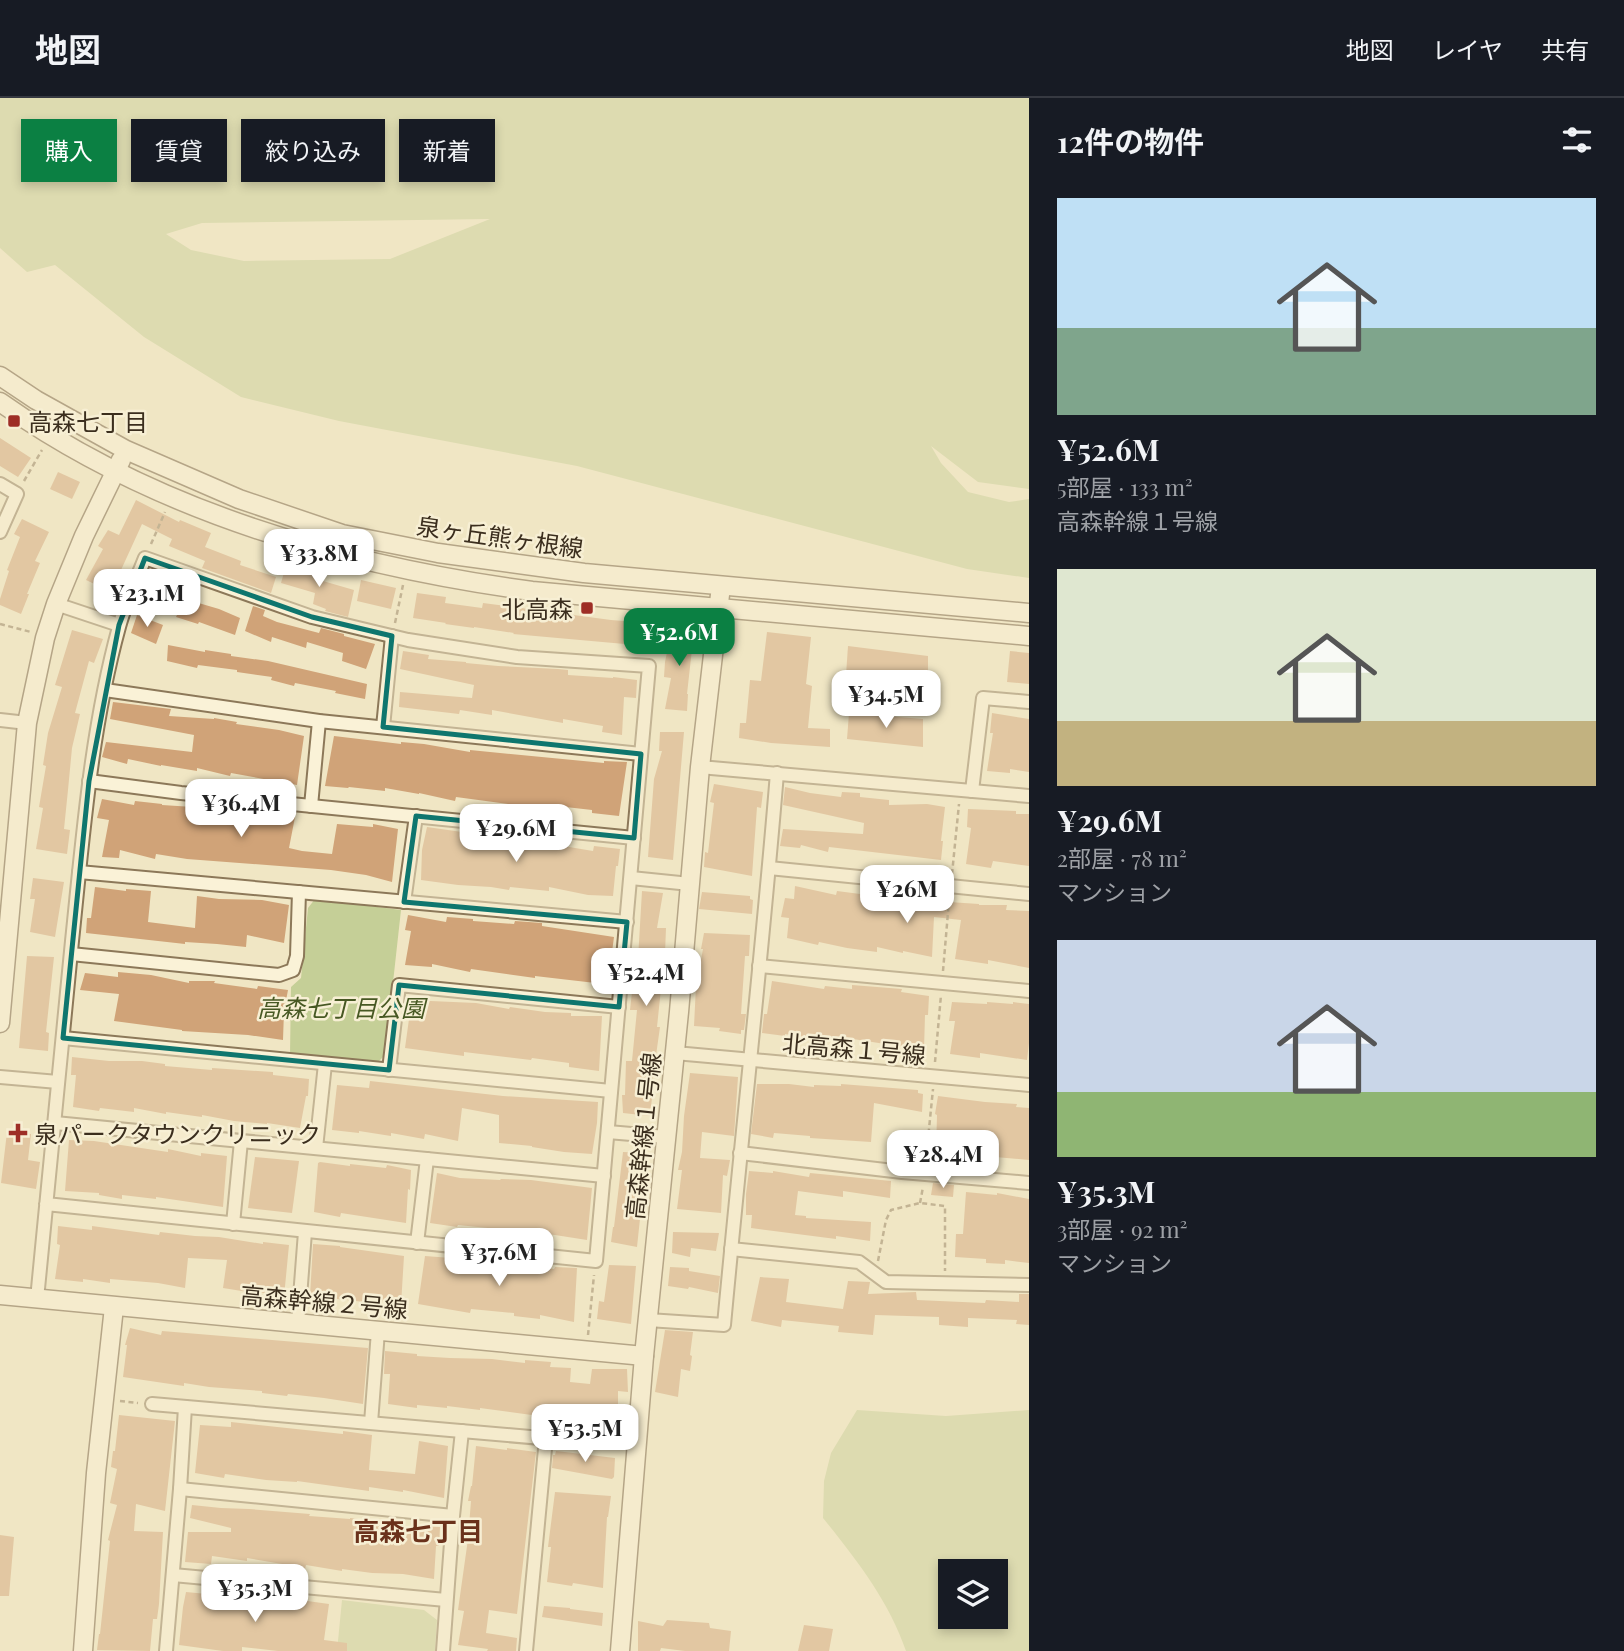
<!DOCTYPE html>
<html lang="ja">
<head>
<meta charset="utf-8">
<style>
	body { margin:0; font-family:"Playfair Display","Noto Sans JP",serif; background:#20242c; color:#f1f3f6; height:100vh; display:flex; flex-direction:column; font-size:26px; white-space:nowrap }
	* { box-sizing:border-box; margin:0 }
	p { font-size:23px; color:#9ea1a6 }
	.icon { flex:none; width:38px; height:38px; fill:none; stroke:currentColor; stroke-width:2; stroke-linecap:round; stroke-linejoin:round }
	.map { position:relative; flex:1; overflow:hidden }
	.panel { display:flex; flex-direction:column; background:#171b24; width:595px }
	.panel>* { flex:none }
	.banner { position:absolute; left:21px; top:21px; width:665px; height:63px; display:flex; gap:14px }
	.buttons { position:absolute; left:938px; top:1461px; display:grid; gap:14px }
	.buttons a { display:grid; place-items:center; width:70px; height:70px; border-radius:0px; background:#171b24; box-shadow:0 4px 10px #0003; font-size:35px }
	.price { position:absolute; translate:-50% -60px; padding:0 16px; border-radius:14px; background:#fff; color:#222; font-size:23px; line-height:46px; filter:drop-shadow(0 2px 4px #0008) }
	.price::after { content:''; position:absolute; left:50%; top:42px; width:21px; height:16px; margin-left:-10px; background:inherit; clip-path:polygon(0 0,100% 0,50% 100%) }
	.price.on { background:#0b8043; color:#fff }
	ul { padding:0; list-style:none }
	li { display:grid; align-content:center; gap:14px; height:371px; padding:0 28px }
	li span { display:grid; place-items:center; height:217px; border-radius:0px; color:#555 }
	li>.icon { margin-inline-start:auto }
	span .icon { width:126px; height:126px; fill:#fffc; stroke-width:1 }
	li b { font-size:30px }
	h2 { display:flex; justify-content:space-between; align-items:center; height:84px; padding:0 28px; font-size:30px }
	.tag { padding:0 24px; border-radius:0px; background:#171b24; box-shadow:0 4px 10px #0003; font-size:24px; line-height:63px }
	.tag.on { background:#0b8043; color:#fff }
	header { display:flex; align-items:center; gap:42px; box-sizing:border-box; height:98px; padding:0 35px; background:#171b24; border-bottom:2px solid #363941 }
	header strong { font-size:33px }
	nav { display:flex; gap:38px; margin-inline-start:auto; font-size:24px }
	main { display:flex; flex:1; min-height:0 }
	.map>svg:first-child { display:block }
	.green { fill:#c5cf97; fill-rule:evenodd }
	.building { fill:#d0a378 }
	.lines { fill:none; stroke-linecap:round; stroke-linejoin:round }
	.street-casing { stroke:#8c7859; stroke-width:16 }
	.secondary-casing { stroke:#6e583c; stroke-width:21 }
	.path { stroke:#8c7859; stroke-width:2.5; stroke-dasharray:5 3.5; stroke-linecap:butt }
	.street { stroke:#faf2d7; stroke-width:12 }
	.secondary { stroke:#faf2d7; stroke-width:18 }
	.marked { fill:none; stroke:#0f766e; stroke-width:5; stroke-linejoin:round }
	.poi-dot { fill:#9e2e26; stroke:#f7efd4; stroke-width:2.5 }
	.labels { text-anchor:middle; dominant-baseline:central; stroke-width:5; stroke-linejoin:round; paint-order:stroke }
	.poi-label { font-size:24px; fill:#3b2e1e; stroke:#f7efd4; text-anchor:start }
	.street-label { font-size:24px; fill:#3b2e1e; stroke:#f7efd4 }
	.park-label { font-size:24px; font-style:italic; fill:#475823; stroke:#f7efd4 }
	.neighbourhood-label { font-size:26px; font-weight:bold; fill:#6a311b; stroke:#f7efd4 }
</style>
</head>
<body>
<header>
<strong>地図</strong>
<nav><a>地図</a><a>レイヤ</a><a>共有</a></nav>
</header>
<main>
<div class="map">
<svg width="1029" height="1553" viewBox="0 0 1029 1553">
	<rect width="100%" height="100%" fill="#f0e6c4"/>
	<g class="green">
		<path d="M0 0H1029V391L978 384 931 348 941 365 968 394 1009 404 1029 401V480L967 471 577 368 339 323 241 299 144 239 55 167 27 174 0 150ZM490 121 390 161 244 163 191 152 166 136 202 125Z"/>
		<polygon points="315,801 401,812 385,957 376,966 290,957 291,889 301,880 308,810"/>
		<path d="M857 1312 946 1318 1029 1312V1553H906C889 1503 856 1461 823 1420L824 1383 831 1355ZM950 1474H996V1519H950Z"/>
		<polygon points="342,1502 424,1512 437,1522 435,1553 337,1553"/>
	</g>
	<g class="building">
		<polygon points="0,340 31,360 18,379 0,368"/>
		<polygon points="58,374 80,384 72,401 50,391"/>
		<polygon points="136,402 179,424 180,422 211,435 205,449 241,463 240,467 276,479 271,495 202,470 205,463 169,448 172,441 142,426 111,494 86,482 103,451 98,448 108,432 119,437"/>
		<polygon points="22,421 49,434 35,463 40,465 27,496 29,496 21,516 0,507 0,501 9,473 7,472 20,439 14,436"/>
		<polygon points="287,464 318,473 316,481 354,492 348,519 325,513 326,511 313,506 315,495 281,485"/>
		<polygon points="361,482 396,490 391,511 357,503"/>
		<polygon points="417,495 446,499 445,505 482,510 483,505 611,522 648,525 647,548 513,536 514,535 474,529 474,530 445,526 446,525 413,520"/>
		<polygon points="185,501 219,511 240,520 235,537 199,524 198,526 176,519"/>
		<polygon points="253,508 265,512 263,518 277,524 319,535 321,530 344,536 344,538 375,546 366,571 342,563 343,555 307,544 306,550 272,539 271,544 245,533"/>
		<polygon points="137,517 163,527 156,546 131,535"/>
		<polygon points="672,530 694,533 687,596 688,596 687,613 665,611 671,580 664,579 665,564"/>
		<polygon points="72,532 103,541 94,565 89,563 75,615 80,616 72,650 68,692 64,731 70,732 67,756 36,751 43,710 39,709 46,668 43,667 48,635 62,589 55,587"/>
		<polygon points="767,534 811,539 806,586 812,588 808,630 830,631 830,649 771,645 739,640 740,625 746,625 750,582 761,583"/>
		<polygon points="168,547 205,554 205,552 231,556 231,558 268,563 367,586 365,601 335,595 336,593 295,585 294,588 271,582 272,579 237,574 237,572 198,567 197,570 167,563"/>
		<polygon points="848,548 928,558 928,587 846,577"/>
		<polygon points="403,553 429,557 428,561 466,564 466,565 498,568 558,571 568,572 568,577 613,580 613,579 637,582 636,600 624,599 622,637 602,634 603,628 563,621 563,625 492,612 492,617 460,612 459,616 399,609 400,594 472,600 474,587 400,571"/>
		<polygon points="1010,553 1029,555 1029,586 1007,584"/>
		<polygon points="113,604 171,611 169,618 214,621 214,620 237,624 236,626 279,632 304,638 297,687 231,675 230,678 197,670 197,673 161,667 161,668 128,661 127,666 102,659 106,644 192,654 194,637 110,621"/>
		<polygon points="849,615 923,621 923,649 847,641"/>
		<polygon points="992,615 1029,621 1029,674 1010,671 1010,675 987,673 993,635 990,635"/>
		<polygon points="660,634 684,634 673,762 648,759 654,681 662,653 659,653"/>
		<polygon points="334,638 401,646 401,644 424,646 470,654 470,652 604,665 604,663 627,664 619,718 592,715 592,712 557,708 556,711 522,706 522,708 456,699 455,703 419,695 419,696 385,690 385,693 349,689 348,690 325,688"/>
		<polygon points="714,686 763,694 761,710 757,709 752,778 704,769 705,754 708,755 714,705 710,704"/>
		<polygon points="785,689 810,695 841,699 842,694 860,695 860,699 889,702 889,707 927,706 945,709 941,743 943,743 941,762 829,749 828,754 801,747 800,750 780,748 783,731 863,736 864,725 783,707"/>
		<polygon points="102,701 134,707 135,703 162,706 162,707 193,709 193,711 236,714 237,712 295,719 289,750 302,753 332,756 337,726 373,729 373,726 398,731 392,784 366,777 331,772 187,761 156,756 155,761 120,752 119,760 102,759 109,722 97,720"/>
		<polygon points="968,711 1016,713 1016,716 1029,716 1029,768 993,763 991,770 966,766 971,730 967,729"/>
		<polygon points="427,729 497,739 497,737 593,753 594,748 620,751 618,768 616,768 613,798 588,797 549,789 549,793 510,789 509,792 491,789 458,787 421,782 422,752"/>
		<polygon points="33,780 64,784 55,839 30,834 35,801 30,801"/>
		<polygon points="795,788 836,797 837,793 891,800 892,798 910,799 910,801 935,802 934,803 979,806 979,807 1007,807 1006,812 1029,813 1029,870 988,862 988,866 955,861 961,822 934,819 932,859 903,853 903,855 877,849 877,854 847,850 819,844 818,847 787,840 789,820 781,819 785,800 794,801"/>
		<polygon points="95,789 126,793 126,791 151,793 148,824 195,830 197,798 219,801 262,802 289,807 284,845 247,837 246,849 217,846 185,844 185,846 86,835 87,820 91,820"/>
		<polygon points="642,793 663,795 657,830 666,830 664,882 662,881 657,929 660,929 650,1000 652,1000 650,1018 623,1015 622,997 625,997 626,963 632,963 637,912 630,912 632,894 636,895"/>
		<polygon points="702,794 750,798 750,801 753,802 752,816 699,811"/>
		<polygon points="408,817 446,824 447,819 473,821 473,823 514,826 515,823 542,825 542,828 614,839 612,854 607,853 604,886 535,878 535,880 471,871 470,874 432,866 432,869 405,867 411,833 405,832"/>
		<polygon points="704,835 750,837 749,858 745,858 741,916 746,916 744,932 741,932 741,936 719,933 720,930 694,928 696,888 703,851 701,851"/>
		<polygon points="27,858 54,859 46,934 49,935 48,953 19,950"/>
		<polygon points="118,874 151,877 189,885 189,883 215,883 214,885 257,891 258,888 288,892 284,913 283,942 248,937 182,933 182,932 114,923 119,896 80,892 85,875 118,879"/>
		<polygon points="772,883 824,891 825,888 852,891 852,887 902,891 901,894 929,898 928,917 925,917 924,952 840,939 840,944 785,936 785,938 762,935 764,916 767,916"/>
		<polygon points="408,902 476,905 509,911 510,909 545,914 571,915 571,918 602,918 599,973 569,969 569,965 532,960 531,962 464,954 464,958 405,950 409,921 406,920"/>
		<polygon points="952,904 987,906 987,904 1013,906 1013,904 1029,906 1029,945 1027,962 980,955 980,960 950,956 955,923 949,923"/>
		<polygon points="72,959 109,963 142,963 165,966 165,968 212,972 212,970 273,974 273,977 309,981 308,998 306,998 300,1030 267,1025 267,1026 234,1023 202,1017 202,1019 166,1014 166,1016 134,1010 134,1014 100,1010 99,1013 73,1009 76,977 71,977"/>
		<polygon points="690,975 738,979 734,1038 702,1034 700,1060 730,1062 727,1078 723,1077 721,1115 677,1111 682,1072 678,1072 682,1054 684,1018"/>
		<polygon points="370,983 503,998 598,1004 597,1025 592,1056 564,1054 532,1049 532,1048 499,1045 499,1017 462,1010 458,1043 425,1036 424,1041 391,1035 391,1038 359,1033 359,1035 332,1032 337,987 369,990"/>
		<polygon points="757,986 789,986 814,989 814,987 841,988 841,986 918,992 918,995 923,996 922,1014 874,1005 871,1044 810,1040 810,1038 774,1035 773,1040 751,1036"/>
		<polygon points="938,998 985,1004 1017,1006 1016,1009 1029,1010 1029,1062 972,1057 972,1059 936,1053 937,1017 935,1016"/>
		<polygon points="7,1034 31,1036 28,1062 40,1064 36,1091 1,1085"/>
		<polygon points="69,1042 94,1043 168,1054 168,1051 201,1058 201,1055 227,1058 223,1109 156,1099 156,1101 122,1097 122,1101 99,1097 99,1095 65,1093"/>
		<polygon points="623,1054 647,1055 637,1149 611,1144 613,1129 614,1129"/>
		<polygon points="255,1059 299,1063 292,1115 248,1110"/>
		<polygon points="320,1064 350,1068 350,1066 386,1070 387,1067 411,1072 410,1092 408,1091 406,1125 341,1115 340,1119 314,1114 318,1065"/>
		<polygon points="749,1073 773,1075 773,1073 809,1079 810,1075 891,1083 890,1100 843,1093 843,1099 798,1093 795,1117 806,1118 806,1120 871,1124 870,1143 836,1138 836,1141 751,1130 752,1117 746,1117 746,1096"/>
		<polygon points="437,1075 460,1080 500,1082 501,1081 531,1082 592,1090 587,1142 555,1137 458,1127 457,1129 430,1125"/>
		<polygon points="933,1085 954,1087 953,1099 931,1097"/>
		<polygon points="966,1094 997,1097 997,1095 1029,1101 1029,1165 1005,1162 1005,1166 986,1165 986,1161 955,1159 956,1136 963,1136"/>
		<polygon points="58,1128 92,1132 92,1128 159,1137 160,1134 195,1138 219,1139 263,1146 263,1144 289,1147 284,1199 254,1193 254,1195 223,1190 227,1162 188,1160 185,1190 158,1185 110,1181 110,1185 83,1181 83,1184 55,1181 60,1147 57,1146"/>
		<polygon points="673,1134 719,1135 716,1153 691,1150 690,1159 672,1155"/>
		<polygon points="313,1146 340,1148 340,1149 404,1158 401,1207 374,1202 374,1205 310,1198"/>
		<polygon points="425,1158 477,1162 477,1163 511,1164 511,1167 554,1171 555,1169 577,1170 574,1224 540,1217 540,1221 514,1218 514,1215 471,1211 470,1215 418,1206"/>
		<polygon points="609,1167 636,1168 631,1226 597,1221 599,1203 604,1204"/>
		<polygon points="670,1169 689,1170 689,1173 720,1178 718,1195 689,1189 688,1191 668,1188"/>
		<polygon points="760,1179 789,1181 786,1204 843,1211 848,1183 870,1184 868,1196 916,1194 917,1202 985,1205 986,1202 1019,1204 1019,1196 1029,1196 1029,1227 1016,1226 1017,1222 968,1220 968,1229 939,1227 939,1219 875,1217 873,1237 838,1234 839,1228 782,1222 781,1229 751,1223"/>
		<polygon points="130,1230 161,1237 162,1233 368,1250 363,1306 324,1300 288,1296 287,1298 262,1295 262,1293 209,1289 184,1285 184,1288 123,1279 127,1247 125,1247"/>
		<polygon points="665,1232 693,1234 690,1257 692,1258 690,1273 681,1271 678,1299 655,1294"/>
		<polygon points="385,1253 417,1256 417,1258 450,1260 492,1261 525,1265 525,1262 551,1264 550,1269 571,1270 570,1284 590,1286 592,1271 627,1271 628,1294 618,1293 618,1331 588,1325 588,1323 546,1319 480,1310 480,1312 447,1308 447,1310 417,1307 417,1310 388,1306 390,1276 384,1276"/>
		<polygon points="119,1317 175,1323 165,1413 136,1406 134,1433 163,1434 159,1506 157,1521 153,1521 150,1553 97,1552 99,1536 100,1536 110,1443 108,1442 117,1407 110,1405 117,1371 111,1369 113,1353 115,1353"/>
		<polygon points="231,1324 343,1336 343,1333 372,1337 369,1372 382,1373 415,1376 419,1343 448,1348 444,1400 403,1392 403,1394 369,1389 369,1393 297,1383 297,1384 266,1382 225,1376 224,1380 195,1375 200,1327 231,1329"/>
		<polygon points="476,1348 507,1352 507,1350 536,1354 517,1516 489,1512 486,1535 517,1540 516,1553 487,1553 488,1551 458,1547 464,1513 458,1512 468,1441 471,1403 468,1403 471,1388 472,1388"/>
		<polygon points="556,1353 615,1360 614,1379 612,1381 552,1370 553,1357 555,1357"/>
		<polygon points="555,1394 611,1398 608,1419 607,1419 603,1490 573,1485 572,1488 547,1484 551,1449 548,1449"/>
		<polygon points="192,1407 221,1410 249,1411 310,1416 309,1418 350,1421 350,1420 376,1423 375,1426 417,1430 417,1427 440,1429 439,1448 436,1448 434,1481 403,1476 372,1475 342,1471 342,1473 306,1467 305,1471 282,1468 282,1466 247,1460 247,1463 212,1458 211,1466 185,1464 188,1434 231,1434 231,1430 190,1420"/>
		<polygon points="0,1437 14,1439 9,1498 0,1498"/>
		<polygon points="186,1494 228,1498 229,1495 250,1495 329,1506 324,1542 347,1545 347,1553 278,1553 242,1549 242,1553 223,1553 179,1547 183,1509"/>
		<polygon points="544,1508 570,1510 570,1511 603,1515 602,1528 542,1519"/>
		<polygon points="667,1522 709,1525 710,1530 731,1533 729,1553 685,1553 661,1550 660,1553 638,1553 638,1523 663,1528"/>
		<polygon points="804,1527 833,1531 829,1553 798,1553"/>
	</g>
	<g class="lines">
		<g class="street-casing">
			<g id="street">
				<polyline points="0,386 17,396 0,434"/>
				<polyline points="56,506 119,527"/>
				<polyline points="105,592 319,623 641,656"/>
				<polyline points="0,622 27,625"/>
				<polyline points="383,629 392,538"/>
				<polyline points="700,669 1029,698"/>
				<polyline points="89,683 181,695 634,740"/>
				<polyline points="972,693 983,600 1029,604"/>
				<polyline points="311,708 319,623"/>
				<polyline points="769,770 1029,796"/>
				<polyline points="79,774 627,824"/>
				<polyline points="631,780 690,786"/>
				<polyline points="404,804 416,718"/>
				<polyline points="71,856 279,877 293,872 297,858 299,794"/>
				<polyline points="759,868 1029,893"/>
				<polyline points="63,940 611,993"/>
				<polyline points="675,955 1029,987"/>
				<polyline points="389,972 399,887 619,909"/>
				<polyline points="0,979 58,984"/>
				<polyline points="55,1025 604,1078"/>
				<polyline points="608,1034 666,1039"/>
				<polyline points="316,1050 325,966"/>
				<polyline points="740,1055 902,1074 1029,1085"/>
				<polyline points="233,1126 241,1043"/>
				<polyline points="417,1145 427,1061"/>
				<polyline points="731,1151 859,1164 886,1184 1029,1187"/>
				<path d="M37 1201C49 1082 60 962 72 843 83 738 91 631 119 529 125 506 136 483 145 460L312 519 408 542 517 559 649 568 596 1163 46 1106"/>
				<path d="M648 1222 724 1227C741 1043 762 859 777 675"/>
				<polyline points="298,1225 305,1134"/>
				<polyline points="152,1306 587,1344"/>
				<polyline points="371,1325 378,1233"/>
				<polyline points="180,1391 453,1418"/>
				<polyline points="173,1477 446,1502"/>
				<polyline points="166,1553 180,1391 185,1309"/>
				<polyline points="443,1553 453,1418 462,1333"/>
				<polyline points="526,1553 546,1340"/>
			</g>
		</g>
		<g class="secondary-casing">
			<g id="secondary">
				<polyline points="0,278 36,302 126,352 239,401 342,436 438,455 584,475 1029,515"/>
				<path d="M0 304C155 414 346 468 532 493L1029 538"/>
				<polyline points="0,925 27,625 45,540 56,506 84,438 121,362"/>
				<polyline points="0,1197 644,1258"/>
				<polyline points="83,1553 96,1375 114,1209"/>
				<polyline points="620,1553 644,1258 679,914 700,669 721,488"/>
			</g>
		</g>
		<g class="path">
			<polyline points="24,383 42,352"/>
			<polyline points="151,446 165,414"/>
			<polyline points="395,525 403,487"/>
			<polyline points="0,526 31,534"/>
			<polyline points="952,776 959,706"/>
			<polyline points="943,873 949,803"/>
			<polyline points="935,964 941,897"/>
			<polyline points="926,1061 933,991"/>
			<polyline points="920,1105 923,1089"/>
			<polyline points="878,1163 886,1122 891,1112 920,1105 945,1108 945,1173"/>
			<polyline points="588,1237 594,1177"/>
			<polyline points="120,1303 138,1305"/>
			<polyline points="601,1346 622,1348"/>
		</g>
		<use href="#street" class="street"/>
		<use href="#secondary" class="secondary"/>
	</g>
	<path d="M0 0H1029V1553H0ZM145 460 312 519 392 538 383 629 641 656 634 740 416 718 404 804 627 824 619 909 399 887 389 972 63 940 89 683 119 527Z" fill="#f0e6c4" fill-opacity=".55" fill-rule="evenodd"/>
	<path class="marked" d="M145 460 312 519 392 538 383 629 641 656 634 740 416 718 404 804 627 824 619 909 399 887 389 972 63 940 89 683 119 527Z"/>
	<g class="poi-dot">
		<rect x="7" y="316" width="14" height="14" rx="3.5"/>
		<rect x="580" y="503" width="14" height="14" rx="3.5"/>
		<path d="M14.5 1024.5h7v7h7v7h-7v7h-7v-7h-7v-7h7z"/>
	</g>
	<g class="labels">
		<g class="poi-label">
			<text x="28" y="323">高森七丁目</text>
			<text x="573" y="510" text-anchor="end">北高森</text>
			<text x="34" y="1035">泉パークタウンクリニック</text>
		</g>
		<g class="street-label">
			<text transform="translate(500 438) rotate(8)">泉ヶ丘熊ヶ根線</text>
			<text transform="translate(854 950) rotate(5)">北高森１号線</text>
			<text transform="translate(642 1038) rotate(-84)">高森幹線１号線</text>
			<text transform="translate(324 1203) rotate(5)">高森幹線２号線</text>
		</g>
		<g class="park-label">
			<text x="341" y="909">高森七丁目公園</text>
		</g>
		<g class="neighbourhood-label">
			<text x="418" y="1432">高森七丁目</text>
		</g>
	</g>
</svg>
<div class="buttons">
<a><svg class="icon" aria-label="layers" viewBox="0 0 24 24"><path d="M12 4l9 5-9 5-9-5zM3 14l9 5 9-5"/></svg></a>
</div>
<b class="price" style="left:319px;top:491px">¥33.8M</b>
<b class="price" style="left:147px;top:531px">¥23.1M</b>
<b class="price on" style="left:679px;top:570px">¥52.6M</b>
<b class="price" style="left:886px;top:632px">¥34.5M</b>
<b class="price" style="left:241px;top:741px">¥36.4M</b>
<b class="price" style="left:516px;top:766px">¥29.6M</b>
<b class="price" style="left:907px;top:827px">¥26M</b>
<b class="price" style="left:646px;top:910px">¥52.4M</b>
<b class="price" style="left:943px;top:1092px">¥28.4M</b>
<b class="price" style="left:499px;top:1190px">¥37.6M</b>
<b class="price" style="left:585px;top:1366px">¥53.5M</b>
<b class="price" style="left:255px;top:1526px">¥35.3M</b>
<div class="banner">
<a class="tag on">購入</a>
<a class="tag">賃貸</a>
<a class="tag">絞り込み</a>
<a class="tag">新着</a>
</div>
</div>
<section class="panel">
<h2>12件の物件<svg class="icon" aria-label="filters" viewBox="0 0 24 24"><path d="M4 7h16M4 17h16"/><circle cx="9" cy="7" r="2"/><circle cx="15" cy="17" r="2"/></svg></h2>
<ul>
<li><span style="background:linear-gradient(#bfe0f5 60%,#7fa58c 0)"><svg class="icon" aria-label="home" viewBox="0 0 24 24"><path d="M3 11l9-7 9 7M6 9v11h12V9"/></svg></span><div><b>¥52.6M</b><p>5部屋 · 133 m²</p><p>高森幹線１号線</p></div></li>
<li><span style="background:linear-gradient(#dfe7d0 70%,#c2b280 0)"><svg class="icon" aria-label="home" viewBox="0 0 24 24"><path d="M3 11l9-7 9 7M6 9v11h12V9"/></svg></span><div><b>¥29.6M</b><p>2部屋 · 78 m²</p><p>マンション</p></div></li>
<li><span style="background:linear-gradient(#c9d6e8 70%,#8fb573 0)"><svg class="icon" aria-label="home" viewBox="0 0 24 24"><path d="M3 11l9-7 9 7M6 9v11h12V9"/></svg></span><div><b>¥35.3M</b><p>3部屋 · 92 m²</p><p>マンション</p></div></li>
</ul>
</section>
</main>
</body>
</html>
